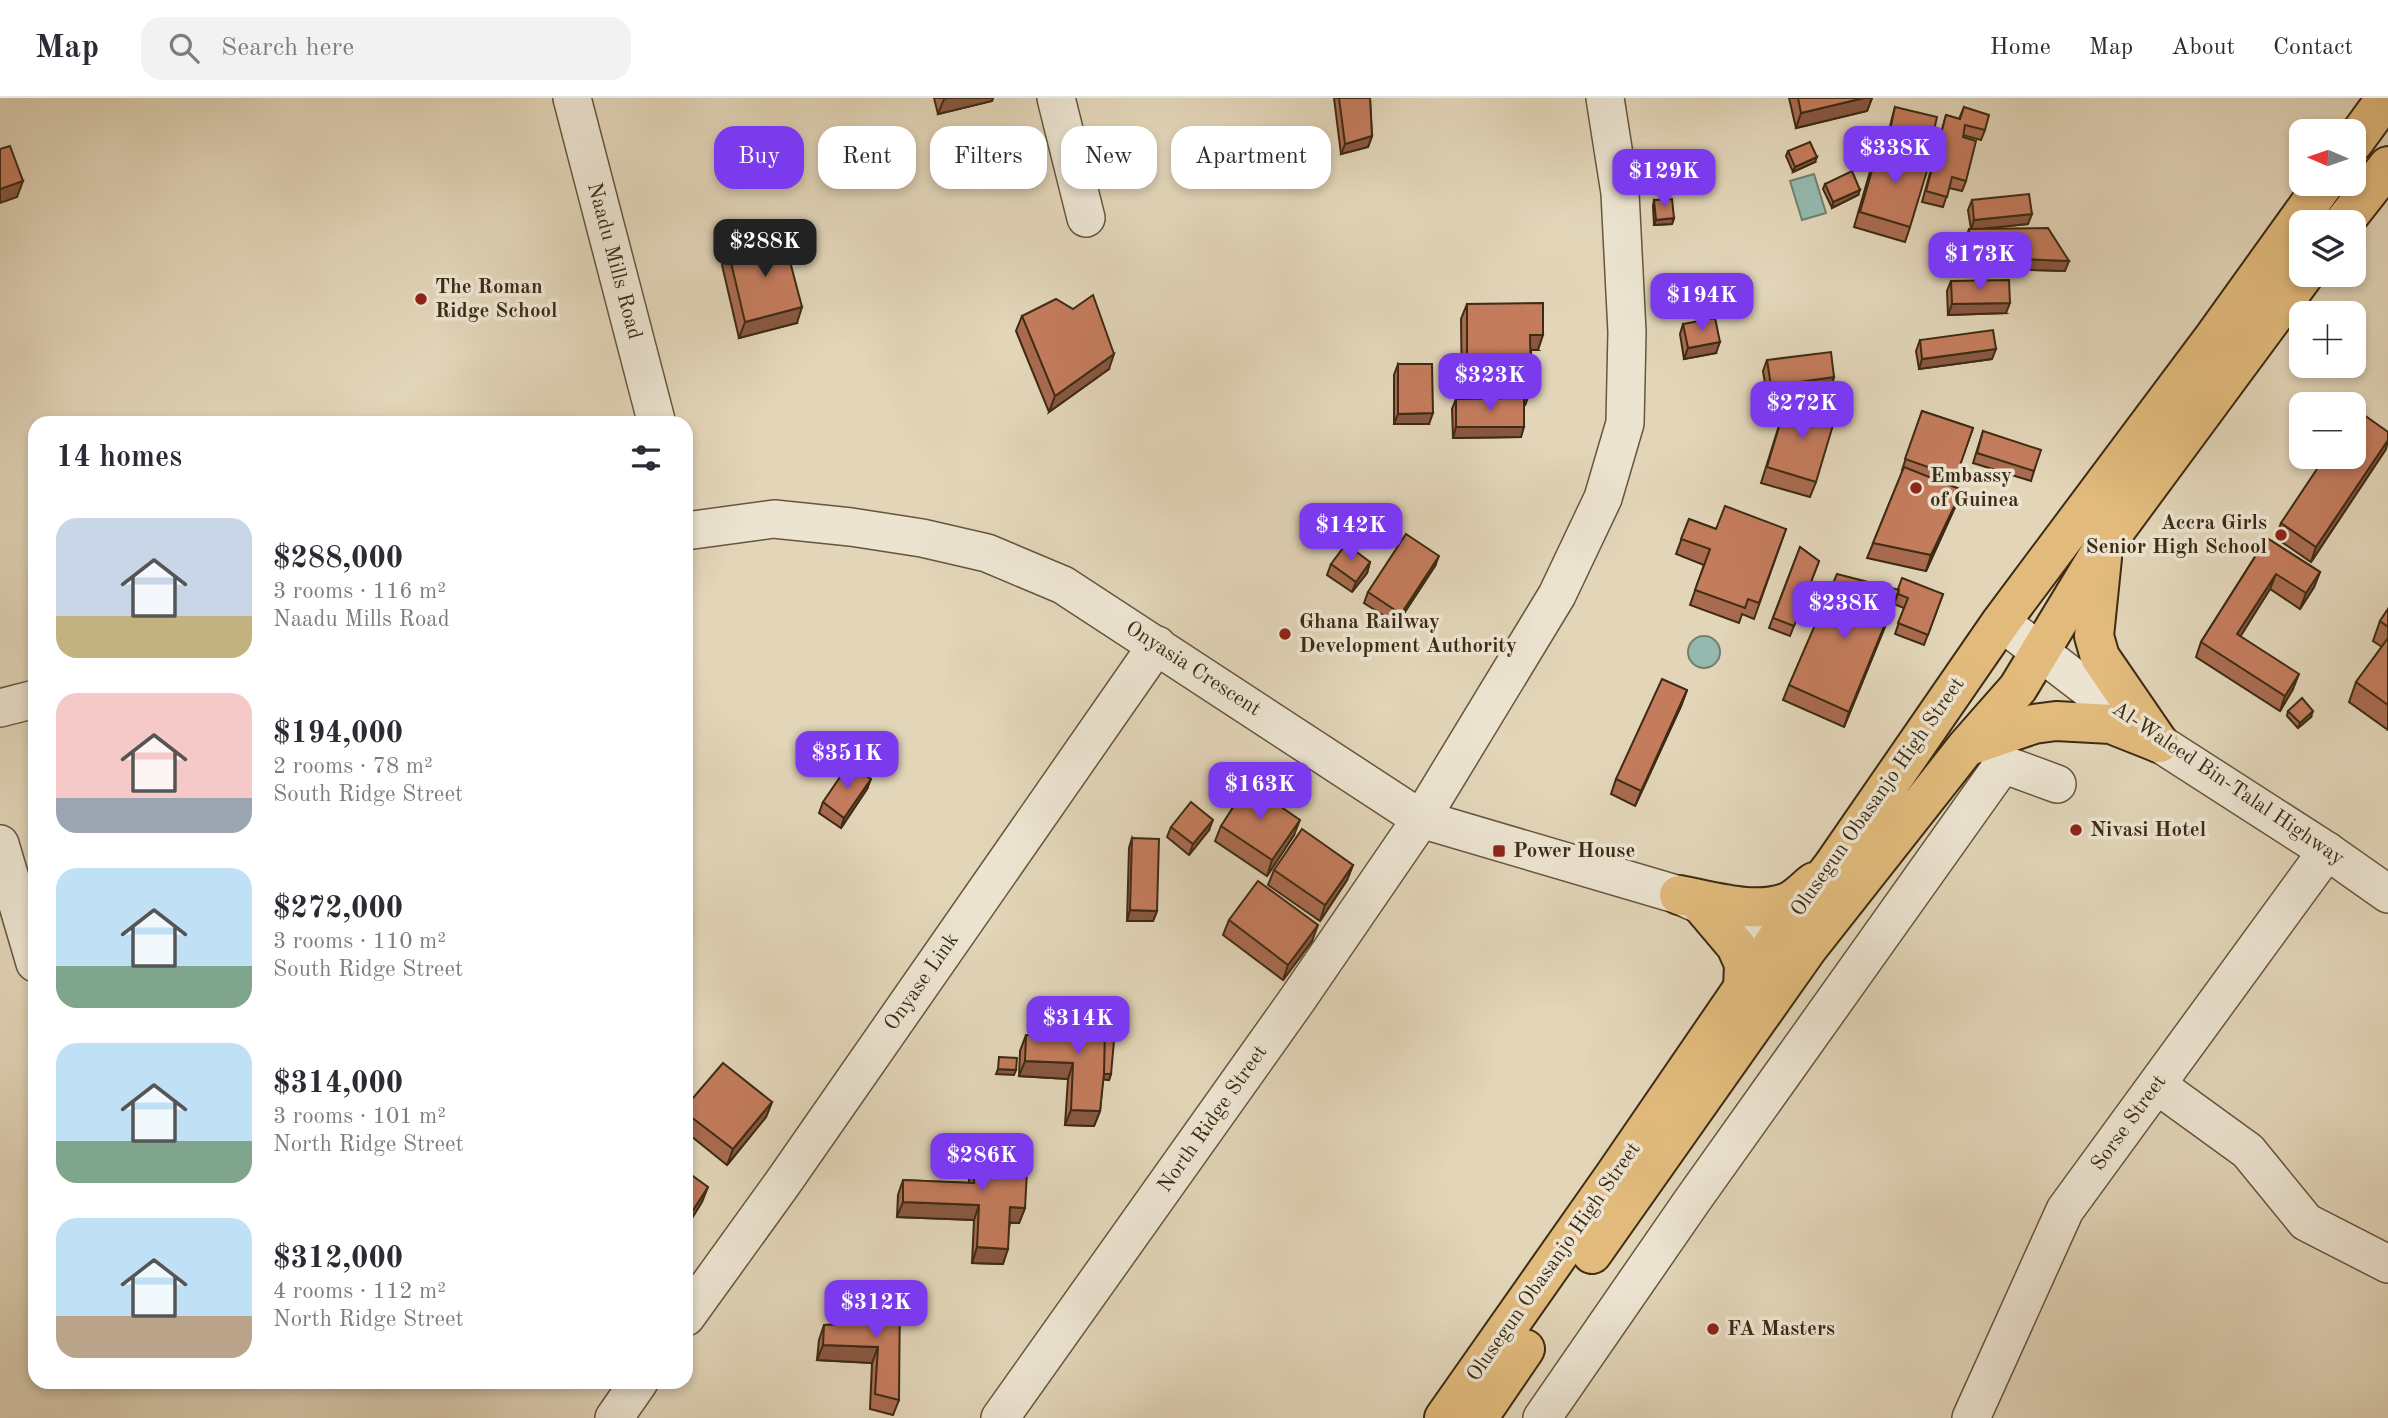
<!DOCTYPE html>
<html lang="en">
<head>
<meta charset="utf-8">
<style>
	body { margin:0; font-family:"Old Standard TT",serif; background:#f2f2f3; color:#2b2b33; height:100vh; display:flex; flex-direction:column; font-size:26px; white-space:nowrap }
	* { box-sizing:border-box; margin:0 }
	p { font-size:23px; color:#7c7c81 }
	.icon { flex:none; width:38px; height:38px; fill:none; stroke:currentColor; stroke-width:2; stroke-linecap:round; stroke-linejoin:round }
	.map { position:relative; flex:1; overflow:hidden }
	.side { position:absolute; left:28px; top:318px; width:665px; height:973px; display:flex; flex-direction:column; background:#fff; border-radius:21px; box-shadow:0 4px 10px #0003 }
	.side>* { flex:none }
	.guide { position:absolute; left:714px; top:28px; width:665px; height:63px; display:flex; gap:14px }
	.needle { width:46px; rotate:272deg }
	.controls { position:absolute; left:2289px; top:21px; display:grid; gap:14px }
	.controls a { display:grid; place-items:center; width:77px; height:77px; border-radius:14px; background:#fff; box-shadow:0 4px 10px #0003; font-size:35px }
	.price { position:absolute; translate:-50% -60px; padding:0 16px; border-radius:14px; background:#7c3aed; color:#fff; font-size:23px; line-height:46px; filter:drop-shadow(0 2px 4px #0008) }
	.price::after { content:''; position:absolute; left:50%; top:42px; width:21px; height:16px; margin-left:-10px; background:inherit; clip-path:polygon(0 0,100% 0,50% 100%) }
	.price.active { background:#222; color:#fff }
	ul { padding:0; list-style:none }
	li { display:flex; align-items:center; gap:21px; height:175px; padding:0 28px }
	li span { display:grid; place-items:center; flex:none; width:196px; height:140px; border-radius:21px; color:#555 }
	li>.icon { margin-inline-start:auto }
	span .icon { width:84px; height:84px; fill:#fffc; stroke-width:1 }
	li b { font-size:30px }
	h2 { display:flex; justify-content:space-between; align-items:center; height:84px; padding:0 28px; font-size:30px }
	.tag { padding:0 24px; border-radius:21px; background:#fff; box-shadow:0 4px 10px #0003; font-size:24px; line-height:63px }
	.tag.active { background:#7c3aed; color:#fff }
	header { display:flex; align-items:center; gap:42px; box-sizing:border-box; height:98px; padding:0 35px; background:#fff; border-bottom:2px solid #e1e1e2 }
	header strong { font-size:33px }
	nav { display:flex; gap:38px; margin-inline-start:auto; font-size:24px }
	.search { width:490px; height:63px; background:#f2f2f3; display:flex; align-items:center; gap:18px; box-sizing:border-box; padding:0 24px; border-radius:21px; color:#7c7c81; font-size:26px }
	.map>svg:first-child { display:block }
	.water { fill:#95b9af; stroke:#728071; stroke-width:2 }
	.lines { fill:none; stroke-linecap:round; stroke-linejoin:round }
	.minor-casing { stroke:#66563c; stroke-width:40 }
	.major-casing { stroke:#3d2b13; stroke-width:42 }
	.minor { stroke:#ece4d1; stroke-width:37 }
	.major { stroke:#e1ba7c; stroke-width:38 }
	.wall { fill:#a96b50; stroke:#3d2b13; stroke-width:2 }
	.shaded-wall { fill:#895741; stroke:#3d2b13; stroke-width:2 }
	.building { fill:#c47c5d; stroke:#3d2b13; stroke-width:2 }
	.poi-dot { fill:#8f2418; stroke:#ece4d1; stroke-width:2.5 }
	.labels { text-anchor:middle; dominant-baseline:central; stroke-width:7; stroke-linejoin:round; paint-order:stroke }
	.street-label { font-size:21px; fill:#3d2b13; stroke:#ece4d1 }
	.poi-label { font-size:21px; font-weight:bold; fill:#3d2b13; stroke:#ece4d1; text-anchor:start }
</style>
</head>
<body>
<header>
<strong>Map</strong>
<div class="search"><svg class="icon" aria-label="search" viewBox="0 0 24 24"><circle cx="10" cy="10" r="6"/><path d="M15 15l6 6"/></svg>Search here</div>
<nav><a>Home</a><a>Map</a><a>About</a><a>Contact</a></nav>
</header>
<div class="map">
<svg width="2388" height="1320" viewBox="0 0 2388 1320">
	<rect width="100%" height="100%" fill="#e2d5b8"/>
	<filter id="stains"><feTurbulence type="fractalNoise" baseFrequency=".00286" numOctaves="4"/><feColorMatrix values="0 0 0 0 .2 0 0 0 0 .09 0 0 0 0 .02 0 0 0 .5 -.17"/></filter>
	<radialGradient id="worn" r=".72"><stop offset=".6" stop-color="#630" stop-opacity="0"/><stop offset="1" stop-color="#630" stop-opacity=".3"/></radialGradient>
	<g class="water">
		<polygon points="1814,76 1826,115 1802,122 1790,83"/>
		<circle cx="1704" cy="554" r="16"/>
	</g>
	<g class="lines">
		<g class="minor-casing">
			<g id="minor">
				<polyline points="572,0 657,326"/>
				<polyline points="1056,0 1086,120"/>
				<path d="M686 433 774 421 851 429 922 440 987 455 1063 487 1421 721 1679 797C1721 818 1766 828 1807 850"/>
				<polyline points="2001,524 2159,645 2327,753 2388,796"/>
				<polyline points="0,610 35,601"/>
				<polyline points="0,746 35,865"/>
				<polyline points="2157,987 2248,1053 2306,1124 2388,1166"/>
				<polyline points="686,1219 782,1086 1157,547"/>
				<polyline points="614,1320 639,1284"/>
				<polyline points="1000,1320 1297,902 1421,721 1557,497 1603,400 1625,325 1627,234 1620,95 1605,0"/>
				<polyline points="1542,1320 1692,1103 1998,673 2008,668 2057,686"/>
				<polyline points="1971,1320 2065,1112 2327,753"/>
			</g>
		</g>
		<g class="major-casing">
			<g id="major">
				<polyline points="2354,44 2386,0"/>
				<polyline points="2344,124 2388,68"/>
				<polyline points="2102,460 2094,538 2100,559 2159,645"/>
				<polyline points="1969,648 2034,626 2056,623 2111,626 2159,645"/>
				<path d="M1679 797C1713 803 1755 817 1788 804 1797 800 1806 790 1814 784"/>
				<polyline points="1703,809 1736,848 1744,866 1743,892"/>
				<polyline points="1592,1156 1808,850 1967,648 2018,590 2104,448 2304,177"/>
				<polyline points="1444,1320 1614,1078 1780,836 1832,769 2001,524 2214,239 2324,86"/>
				<polyline points="1478,1320 1525,1251"/>
			</g>
		</g>
		<use href="#minor" class="minor"/>
		<use href="#major" class="major"/>
	</g>
	<g class="wall">
		<polygon points="934,0 993,0 992,3 938,16"/>
		<polygon points="1334,0 1370,0 1372,38 1368,49 1341,56"/>
		<polygon points="1789,0 1872,0 1867,13 1796,30"/>
		<polygon points="1895,9 1932,41 1928,51 1887,42 1892,20"/>
		<polygon points="1964,9 1985,32 1981,42 1963,37 1966,83 1962,93 1949,90 1943,109 1922,104 1946,17 1959,21"/>
		<polygon points="1879,48 1910,129 1905,144 1854,129 1873,63"/>
		<polygon points="1648,53 1663,84 1647,85 1646,58"/>
		<polygon points="1788,53 1815,64 1793,74 1786,58"/>
		<polygon points="1825,86 1858,97 1832,110 1823,91"/>
		<polygon points="1654,102 1674,120 1672,126 1654,127 1653,108"/>
		<polygon points="1972,102 2028,126 1975,131 2065,173 1966,170 1965,142 1969,131 1971,131 1968,112"/>
		<polygon points="728,152 797,225 739,240 722,167"/>
		<polygon points="1951,183 2006,215 1948,217 1947,193"/>
		<polygon points="1467,206 1538,252 1531,252 1531,291 1525,307 1524,307 1521,339 1453,340 1452,311 1456,301 1462,301 1461,221"/>
		<polygon points="1022,218 1109,271 1049,314 1016,233"/>
		<polygon points="1683,226 1716,255 1684,261 1680,236"/>
		<polygon points="1920,242 1992,261 1919,271 1916,253"/>
		<polygon points="1767,262 1834,279 1831,289 1767,298 1763,273"/>
		<polygon points="1398,266 1429,326 1394,326 1394,277"/>
		<polygon points="1787,302 1816,384 1810,399 1761,385"/>
		<polygon points="1922,313 1973,330 1952,388 1962,392 1956,407 1926,473 1867,460 1903,372 1902,372"/>
		<polygon points="1983,333 2034,373 2031,383 1973,365"/>
		<polygon points="2386,351 2311,464 2276,440 2281,425"/>
		<polygon points="1689,421 1716,431 1786,431 1754,521 1742,516 1739,525 1690,507 1704,467 1676,456"/>
		<polygon points="2267,440 2320,474 2314,489 2300,511 2270,491 2240,538 2293,591 2280,613 2196,559 2201,544"/>
		<polygon points="1800,449 1819,463 1790,538 1769,530"/>
		<polygon points="1370,464 1367,475 1352,494 1327,477 1331,466"/>
		<polygon points="1435,468 1397,526 1364,505 1368,494"/>
		<polygon points="1898,491 1943,496 1924,547 1895,536 1904,510 1894,506 1844,629 1783,602 1789,587"/>
		<polygon points="2388,511 2388,632 2349,604 2356,584 2382,549 2373,543 2380,523"/>
		<polygon points="1687,592 1681,608 1635,708 1611,696 1616,681"/>
		<polygon points="2288,613 2311,619 2298,630 2287,618"/>
		<polygon points="867,691 841,730 819,715 823,704"/>
		<polygon points="1221,728 1294,737 1267,778 1215,743"/>
		<polygon points="1171,729 1209,732 1189,757 1167,739"/>
		<polygon points="1132,740 1157,813 1153,823 1127,823 1129,750"/>
		<polygon points="1353,767 1347,782 1320,823 1268,787 1274,772"/>
		<polygon points="1229,822 1312,843 1283,882 1223,837"/>
		<polygon points="1080,904 1105,931 1111,976 1109,982 1103,981 1100,1013 1094,1028 1065,1027 1068,981 1019,978 1020,953 1026,937 1074,940 1075,919"/>
		<polygon points="772,1004 766,1019 727,1067 686,1034 686,1008"/>
		<polygon points="975,1051 1025,1110 1019,1125 1010,1125 1003,1166 972,1165 974,1122 897,1119 898,1097 903,1082 969,1085 969,1067"/>
		<polygon points="879,1189 899,1302 893,1317 870,1311 872,1265 817,1262 819,1242 824,1227 869,1225 873,1204"/>
		<polygon points="565,1284 575,1284 572,1289"/>
	</g>
	<g class="shaded-wall">
		<polygon points="948,0 993,0 992,3 938,16 944,1"/>
		<polygon points="1864,0 1872,0 1867,13 1796,30 1801,15"/>
		<polygon points="1372,38 1368,49 1341,56 1345,46"/>
		<polygon points="1817,59 1815,64 1793,74 1795,69"/>
		<polygon points="1664,79 1663,84 1647,85 1649,80"/>
		<polygon points="23,83 17,99 0,105 0,91"/>
		<polygon points="1860,92 1858,97 1832,110 1833,104"/>
		<polygon points="2032,116 2028,126 1971,132 1974,122"/>
		<polygon points="1674,120 1672,126 1654,127 1656,122"/>
		<polygon points="1970,159 2069,163 2065,173 1966,170"/>
		<polygon points="2010,205 2006,215 1948,217 1952,206"/>
		<polygon points="802,209 797,225 739,240 745,224"/>
		<polygon points="1530,237 1543,237 1538,252 1525,252"/>
		<polygon points="1720,244 1716,255 1684,261 1688,250"/>
		<polygon points="1996,251 1992,261 1919,271 1922,261"/>
		<polygon points="1114,256 1109,271 1049,314 1055,298"/>
		<polygon points="1834,279 1831,289 1767,298 1771,288"/>
		<polygon points="1531,291 1525,307 1462,307 1467,292"/>
		<polygon points="1433,315 1429,326 1394,326 1398,316"/>
		<polygon points="1456,329 1524,329 1521,339 1453,340"/>
		<polygon points="2388,342 2386,351 2311,464 2316,449"/>
		<polygon points="1962,392 1956,407 1926,473 1931,457"/>
		<polygon points="1439,458 1435,468 1397,526 1401,516"/>
		<polygon points="1370,464 1367,475 1352,494 1356,484"/>
		<polygon points="2320,474 2314,489 2300,511 2306,495"/>
		<polygon points="2276,476 2270,491 2232,552 2237,536"/>
		<polygon points="1899,492 1894,507 1844,629 1849,614"/>
		<polygon points="2299,576 2293,591 2280,613 2285,598"/>
		<polygon points="1687,592 1681,608 1635,708 1641,693"/>
		<polygon points="2313,613 2311,619 2298,630 2300,625"/>
		<polygon points="871,681 867,691 841,730 844,720"/>
		<polygon points="1213,722 1209,732 1189,757 1193,746"/>
		<polygon points="1300,722 1294,737 1267,778 1272,762"/>
		<polygon points="1353,767 1347,782 1320,823 1325,807"/>
		<polygon points="1130,812 1157,813 1153,823 1127,823"/>
		<polygon points="1318,827 1312,843 1283,882 1288,867"/>
		<polygon points="1025,963 1073,965 1068,981 1019,978"/>
		<polygon points="998,971 1016,972 1014,977 996,976"/>
		<polygon points="1101,976 1111,976 1109,982 1099,981"/>
		<polygon points="772,1004 766,1019 727,1067 733,1051"/>
		<polygon points="1071,1012 1100,1013 1094,1028 1065,1027"/>
		<polygon points="708,1089 702,1104 686,1130 686,1123"/>
		<polygon points="903,1104 979,1107 974,1122 897,1119"/>
		<polygon points="1010,1109 1025,1110 1019,1125 1005,1124"/>
		<polygon points="977,1149 1008,1151 1003,1166 972,1165"/>
		<polygon points="823,1247 878,1249 872,1265 817,1262"/>
	</g>
	<g class="building">
		<polygon points="1339,0 1370,0 1372,38 1345,46"/>
		<polygon points="1798,0 1864,0 1801,15"/>
		<polygon points="1895,9 1937,19 1932,41 1890,32"/>
		<polygon points="1964,9 1989,17 1985,32 1965,27 1963,39 1976,43 1966,83 1952,79 1947,99 1926,93 1946,17 1960,21"/>
		<polygon points="1810,44 1817,59 1795,69 1788,53"/>
		<polygon points="10,48 23,83 0,91 0,51"/>
		<polygon points="1879,48 1930,63 1910,129 1860,114"/>
		<polygon points="1663,52 1664,79 1649,80 1648,53"/>
		<polygon points="1852,73 1860,92 1833,104 1825,86"/>
		<polygon points="2029,96 2032,116 1974,122 1972,102"/>
		<polygon points="1672,101 1674,120 1656,122 1654,102"/>
		<polygon points="2048,130 2069,163 1970,159 1969,131"/>
		<polygon points="783,137 802,209 745,224 728,152"/>
		<polygon points="2009,182 2010,205 1952,206 1951,183"/>
		<polygon points="1093,197 1114,256 1055,298 1022,218 1056,201 1073,211"/>
		<polygon points="1543,205 1543,237 1530,237 1531,291 1467,292 1467,206"/>
		<polygon points="1715,220 1720,244 1688,250 1683,226"/>
		<polygon points="1993,232 1996,251 1922,261 1920,242"/>
		<polygon points="1831,254 1834,279 1771,288 1767,262"/>
		<polygon points="1398,266 1432,266 1433,315 1398,316"/>
		<polygon points="1524,300 1524,329 1456,329 1456,301"/>
		<polygon points="1787,302 1836,317 1816,384 1767,369"/>
		<polygon points="2357,312 2388,334 2388,342 2316,449 2281,425 2325,359 2354,359 2354,317"/>
		<polygon points="1922,313 1973,330 1956,379 1905,361"/>
		<polygon points="1983,333 2041,352 2034,373 1977,355"/>
		<polygon points="1904,369 1962,392 1931,457 1873,445"/>
		<polygon points="1725,408 1786,431 1759,505 1748,501 1745,510 1695,492 1710,451 1681,441 1689,421 1716,431"/>
		<polygon points="1406,436 1439,458 1401,516 1368,494"/>
		<polygon points="2267,440 2320,474 2306,495 2276,476 2237,536 2299,576 2285,598 2201,544"/>
		<polygon points="1346,446 1370,464 1356,484 1331,466"/>
		<polygon points="1800,449 1819,463 1794,528 1773,520"/>
		<polygon points="1837,476 1899,492 1849,614 1789,587"/>
		<polygon points="1902,480 1943,496 1928,537 1898,525 1908,500 1898,496 1899,492 1898,491"/>
		<polygon points="2388,511 2388,529 2380,523"/>
		<polygon points="2388,540 2388,607 2356,584"/>
		<polygon points="1662,581 1687,592 1641,693 1616,681"/>
		<polygon points="2302,600 2313,613 2300,625 2288,613"/>
		<polygon points="849,666 871,681 844,720 823,704"/>
		<polygon points="1248,686 1300,722 1272,762 1221,728"/>
		<polygon points="1191,704 1213,722 1193,746 1171,729"/>
		<polygon points="1302,731 1353,767 1325,807 1274,772"/>
		<polygon points="1132,740 1159,741 1157,813 1130,812"/>
		<polygon points="1258,783 1318,827 1288,867 1229,822"/>
		<polygon points="1080,904 1106,905 1105,966 1100,1013 1071,1012 1073,965 1025,963 1026,937 1079,940"/>
		<polygon points="1105,931 1115,932 1111,976 1104,976"/>
		<polygon points="999,959 1017,960 1016,972 998,971"/>
		<polygon points="723,965 772,1004 733,1051 686,1015 686,1008"/>
		<polygon points="975,1051 1028,1054 1025,1110 1010,1109 1008,1151 977,1149 979,1107 903,1104 903,1082 974,1085"/>
		<polygon points="686,1073 708,1089 686,1123"/>
		<polygon points="879,1189 900,1190 899,1302 875,1296 878,1249 823,1247 824,1227 872,1225"/>
	</g>
	<g class="poi-dot">
		<circle cx="421" cy="201" r="7"/>
		<circle cx="1916" cy="390" r="7"/>
		<circle cx="2281" cy="437" r="7"/>
		<circle cx="1285" cy="536" r="7"/>
		<circle cx="2076" cy="732" r="7"/>
		<rect x="1492" y="746" width="14" height="14" rx="3.5"/>
		<circle cx="1713" cy="1231" r="7"/>
	</g>
	<g class="labels">
		<g class="street-label">
			<text transform="translate(614 163) rotate(75)">Naadu Mills Road</text>
			<text transform="translate(1193 571) rotate(33)">Onyasia Crescent</text>
			<text transform="translate(2228 686) rotate(34)">Al-Waleed Bin-Talal Highway</text>
			<text transform="translate(1878 699) rotate(-55)">Olusegun Obasanjo High Street</text>
			<text transform="translate(922 884) rotate(-55)">Onyase Link</text>
			<text transform="translate(1213 1021) rotate(-55)">North Ridge Street</text>
			<text transform="translate(2129 1025) rotate(-54)">Sorse Street</text>
			<text transform="translate(1554 1164) rotate(-55)">Olusegun Obasanjo High Street</text>
		</g>
		<g class="poi-label">
			<text x="435" y="189">The Roman<tspan x="435" dy="24">Ridge School</tspan></text>
			<text x="1930" y="378">Embassy<tspan x="1930" dy="24">of Guinea</tspan></text>
			<text x="2267" y="425" text-anchor="end">Accra Girls<tspan x="2267" dy="24">Senior High School</tspan></text>
			<text x="1299" y="524">Ghana Railway<tspan x="1299" dy="24">Development Authority</tspan></text>
			<text x="2090" y="732">Nivasi Hotel</text>
			<text x="1513" y="753">Power House</text>
			<text x="1727" y="1231">FA Masters</text>
		</g>
	</g>
	<rect width="100%" height="100%" filter="url(#stains)"/>
	<rect width="100%" height="100%" fill="url(#worn)"/>
</svg>
<div class="controls">
<a><svg class="needle" viewBox="-14 -14 28 28"><path d="M0-13l5 13h-10z" fill="#e53935"/><path d="M0 13l5-13h-10z" fill="#7c7c81"/></svg></a>
<a><svg class="icon" aria-label="layers" viewBox="0 0 24 24"><path d="M12 4l9 5-9 5-9-5zM3 14l9 5 9-5"/></svg></a>
<a>+</a>
<a>−</a>
</div>
<b class="price" style="left:1895px;top:88px">$338K</b>
<b class="price" style="left:1664px;top:111px">$129K</b>
<b class="price active" style="left:765px;top:181px">$288K</b>
<b class="price" style="left:1980px;top:194px">$173K</b>
<b class="price" style="left:1702px;top:235px">$194K</b>
<b class="price" style="left:1490px;top:315px">$323K</b>
<b class="price" style="left:1802px;top:343px">$272K</b>
<b class="price" style="left:1351px;top:465px">$142K</b>
<b class="price" style="left:1844px;top:543px">$238K</b>
<b class="price" style="left:847px;top:693px">$351K</b>
<b class="price" style="left:1260px;top:724px">$163K</b>
<b class="price" style="left:1078px;top:958px">$314K</b>
<b class="price" style="left:982px;top:1095px">$286K</b>
<b class="price" style="left:876px;top:1242px">$312K</b>
<div class="guide">
<a class="tag active">Buy</a>
<a class="tag">Rent</a>
<a class="tag">Filters</a>
<a class="tag">New</a>
<a class="tag">Apartment</a>
</div>
<section class="side">
<h2>14 homes<svg class="icon" aria-label="filters" viewBox="0 0 24 24"><path d="M4 7h16M4 17h16"/><circle cx="9" cy="7" r="2"/><circle cx="15" cy="17" r="2"/></svg></h2>
<ul>
<li><span style="background:linear-gradient(#c9d6e8 70%,#c2b280 0)"><svg class="icon" aria-label="home" viewBox="0 0 24 24"><path d="M3 11l9-7 9 7M6 9v11h12V9"/></svg></span><div><b>$288,000</b><p>3 rooms · 116 m²</p><p>Naadu Mills Road</p></div></li>
<li><span style="background:linear-gradient(#f6c9c9 75%,#9aa5b1 0)"><svg class="icon" aria-label="home" viewBox="0 0 24 24"><path d="M3 11l9-7 9 7M6 9v11h12V9"/></svg></span><div><b>$194,000</b><p>2 rooms · 78 m²</p><p>South Ridge Street</p></div></li>
<li><span style="background:linear-gradient(#bfe0f5 70%,#7fa58c 0)"><svg class="icon" aria-label="home" viewBox="0 0 24 24"><path d="M3 11l9-7 9 7M6 9v11h12V9"/></svg></span><div><b>$272,000</b><p>3 rooms · 110 m²</p><p>South Ridge Street</p></div></li>
<li><span style="background:linear-gradient(#bfe0f5 70%,#7fa58c 0)"><svg class="icon" aria-label="home" viewBox="0 0 24 24"><path d="M3 11l9-7 9 7M6 9v11h12V9"/></svg></span><div><b>$314,000</b><p>3 rooms · 101 m²</p><p>North Ridge Street</p></div></li>
<li><span style="background:linear-gradient(#bfe0f5 70%,#b9a48a 0)"><svg class="icon" aria-label="home" viewBox="0 0 24 24"><path d="M3 11l9-7 9 7M6 9v11h12V9"/></svg></span><div><b>$312,000</b><p>4 rooms · 112 m²</p><p>North Ridge Street</p></div></li>
</ul>
</section>
</div>
</body>
</html>
